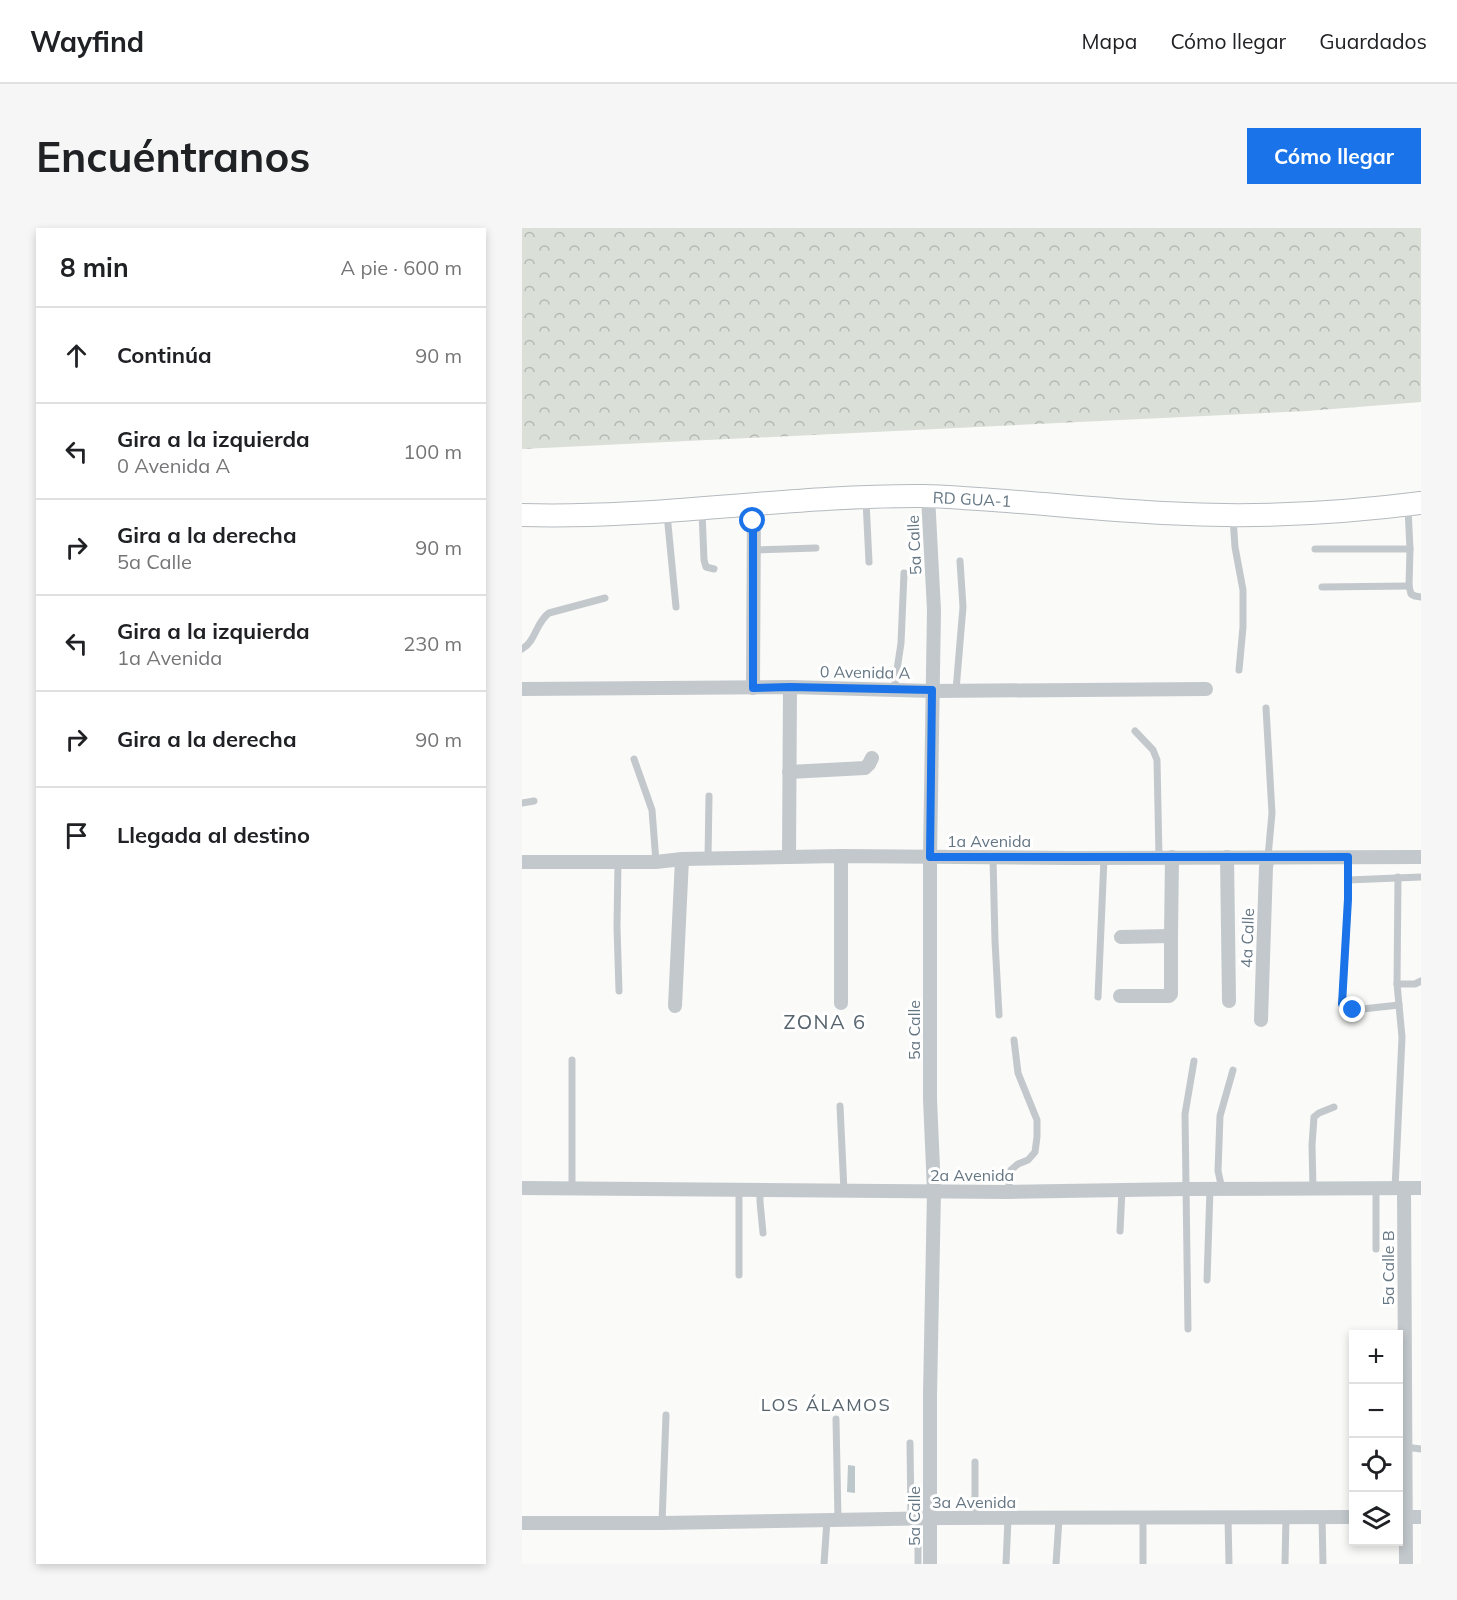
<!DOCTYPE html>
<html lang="es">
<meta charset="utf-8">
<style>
body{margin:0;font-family:Mulish,sans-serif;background:#f6f6f6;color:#202124}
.controls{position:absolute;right:18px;bottom:18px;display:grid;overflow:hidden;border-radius:0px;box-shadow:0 3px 9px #0003}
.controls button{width:54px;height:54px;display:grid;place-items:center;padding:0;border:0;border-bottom:2px solid #e0e0e0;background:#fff;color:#202124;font:30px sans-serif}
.stop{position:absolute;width:18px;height:18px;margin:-14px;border:4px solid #1a73e8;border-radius:50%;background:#fff}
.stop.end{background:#1a73e8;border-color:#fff;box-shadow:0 2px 6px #0008}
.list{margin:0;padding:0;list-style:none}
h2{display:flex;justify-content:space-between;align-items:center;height:78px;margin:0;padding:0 24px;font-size:26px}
h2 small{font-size:20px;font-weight:400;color:#757577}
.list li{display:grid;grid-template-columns:39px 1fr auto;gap:18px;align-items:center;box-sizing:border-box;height:96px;padding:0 24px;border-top:2px solid #e0e0e0}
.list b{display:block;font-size:22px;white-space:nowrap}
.list p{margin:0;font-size:20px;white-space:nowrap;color:#757577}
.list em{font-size:20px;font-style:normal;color:#757577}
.icon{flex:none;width:33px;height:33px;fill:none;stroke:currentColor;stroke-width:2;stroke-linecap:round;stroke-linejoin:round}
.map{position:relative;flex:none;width:899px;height:1336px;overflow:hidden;border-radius:0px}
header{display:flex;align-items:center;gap:36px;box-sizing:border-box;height:84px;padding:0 30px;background:#fff;border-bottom:2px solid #e0e0e0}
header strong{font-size:28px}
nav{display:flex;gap:33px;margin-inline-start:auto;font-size:21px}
.intro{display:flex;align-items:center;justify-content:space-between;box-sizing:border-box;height:144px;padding:0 36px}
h1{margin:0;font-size:42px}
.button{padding:15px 27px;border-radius:0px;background:#1a73e8;color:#fff;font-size:21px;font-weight:700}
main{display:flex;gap:36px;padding:0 36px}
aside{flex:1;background:#fff;border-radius:0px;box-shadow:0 3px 9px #0003}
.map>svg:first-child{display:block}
.forest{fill:url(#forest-crowns)}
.water{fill:#bbc7cb}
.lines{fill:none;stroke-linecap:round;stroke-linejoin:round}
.primary-casing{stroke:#b5babe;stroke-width:24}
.lane{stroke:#c3c8cc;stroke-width:7}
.street{stroke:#c3c8cc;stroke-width:14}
.primary{stroke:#fff;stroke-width:22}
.route{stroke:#1a73e8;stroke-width:8}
.labels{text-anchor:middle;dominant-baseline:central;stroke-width:6;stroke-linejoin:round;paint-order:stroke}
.street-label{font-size:16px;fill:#657683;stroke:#fff}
.neighbourhood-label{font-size:18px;letter-spacing:1.5px;fill:#57646e;stroke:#fff}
.quarter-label{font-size:20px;letter-spacing:1.5px;fill:#57646e;stroke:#fff}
</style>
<header>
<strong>Wayfind</strong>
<nav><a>Mapa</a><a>Cómo llegar</a><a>Guardados</a></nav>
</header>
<div class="intro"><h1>Encuéntranos</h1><a class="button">Cómo llegar</a></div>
<main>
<aside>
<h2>8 min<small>A pie · 600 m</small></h2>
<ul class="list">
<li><svg class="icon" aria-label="ahead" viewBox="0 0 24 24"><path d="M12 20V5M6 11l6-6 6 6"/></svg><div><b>Continúa</b></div><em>90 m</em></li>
<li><svg class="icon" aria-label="left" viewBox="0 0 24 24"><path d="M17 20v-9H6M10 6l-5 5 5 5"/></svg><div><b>Gira a la izquierda</b><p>0 Avenida A</p></div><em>100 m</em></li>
<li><svg class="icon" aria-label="right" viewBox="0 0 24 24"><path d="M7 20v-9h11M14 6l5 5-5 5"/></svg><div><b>Gira a la derecha</b><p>5a Calle</p></div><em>90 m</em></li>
<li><svg class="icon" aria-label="left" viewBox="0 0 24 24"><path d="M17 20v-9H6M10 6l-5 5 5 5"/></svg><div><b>Gira a la izquierda</b><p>1a Avenida</p></div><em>230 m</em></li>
<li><svg class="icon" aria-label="right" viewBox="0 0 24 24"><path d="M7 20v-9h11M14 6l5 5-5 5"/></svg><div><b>Gira a la derecha</b></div><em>90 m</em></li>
<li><svg class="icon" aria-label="arrive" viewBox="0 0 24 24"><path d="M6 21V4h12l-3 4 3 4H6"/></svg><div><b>Llegada al destino</b></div></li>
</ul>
</aside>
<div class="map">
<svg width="899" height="1336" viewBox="0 0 899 1336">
<defs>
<pattern id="forest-crowns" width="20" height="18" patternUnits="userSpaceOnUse" patternTransform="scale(1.5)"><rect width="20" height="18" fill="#dadfd7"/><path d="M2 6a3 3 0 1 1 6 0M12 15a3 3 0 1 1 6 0" fill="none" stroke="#b4b9b4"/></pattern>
</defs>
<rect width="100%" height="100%" fill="#fafaf8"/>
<!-- forest -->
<path class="forest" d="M 0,0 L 899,0 L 899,174 L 785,183 L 0,221 Z"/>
<!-- water -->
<path class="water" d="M 326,1237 L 333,1238 L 333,1265 L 325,1264 Z"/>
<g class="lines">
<defs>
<path id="primary" d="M 0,287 C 135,291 268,267 402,268 C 420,268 438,270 456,271 C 518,275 580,282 641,285 C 727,290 814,286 899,275"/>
</defs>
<!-- primary casing -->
<use href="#primary" class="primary-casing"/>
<!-- lane -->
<g class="lane">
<path d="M 344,273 L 347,334"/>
<path d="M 886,280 L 888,321 L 887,358 L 889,366 L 893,368 L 899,369"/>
<path d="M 180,284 L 182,332 L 184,339 L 192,341"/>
<path d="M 145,286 L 154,379"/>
<path d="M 711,290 L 713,319 L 721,362 L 721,399 L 717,442"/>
<path d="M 793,321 L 888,321"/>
<path d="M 231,322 L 294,320"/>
<path d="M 800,359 L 887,358"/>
<path d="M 0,421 C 14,413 14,394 27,385 L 83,370"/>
<path d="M 372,462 L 379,415 L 382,345"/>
<path d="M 434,462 L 441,379 L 438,333"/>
<path d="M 744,480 L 750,585 L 746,629"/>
<path d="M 613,503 L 631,522 L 635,532 L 637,629"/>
<path d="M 112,531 L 130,582 L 134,634"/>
<path d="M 0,575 L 12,573"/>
<path d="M 826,629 L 826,671 L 820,776 L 823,780 L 831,782 L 877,777"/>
<path d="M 471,630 L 473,713 L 477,787"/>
<path d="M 186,631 L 187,568"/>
<path d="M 96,634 L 95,699 L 97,763"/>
<path d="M 826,652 L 899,649"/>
<path d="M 875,756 L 893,756 L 899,753"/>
<path d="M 576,769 L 582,630"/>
<path d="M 318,878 L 322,963"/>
<path d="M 50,960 L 50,832"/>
<path d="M 700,961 L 696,943 L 698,888 L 711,842"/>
<path d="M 791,961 L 790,917 L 792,889 L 797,885 L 812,879"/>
<path d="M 854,961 L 854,1021"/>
<path d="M 873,961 L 880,809 L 875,756 L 876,649"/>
<path d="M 238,962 L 238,974 L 241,1005"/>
<path d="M 486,964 L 489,942 L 496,936 L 506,932 L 513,924 L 515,909 L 515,892 L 496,845 L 492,812"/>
<path d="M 598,1003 L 600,962"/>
<path d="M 217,1047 L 217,961"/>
<path d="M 685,1052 L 688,961"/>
<path d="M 666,1101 L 663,886 L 672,833"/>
<path d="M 314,1191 L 316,1292"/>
<path d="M 388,1215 L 389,1291"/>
<path d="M 883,1219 L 899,1221"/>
<path d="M 800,1289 L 801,1336"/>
<path d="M 621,1290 L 621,1336"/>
<path d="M 706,1290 L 707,1336"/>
<path d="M 396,1291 L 396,1336"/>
<path d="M 453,1291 L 453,1234"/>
<path d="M 140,1295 L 144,1187"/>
<path d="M 302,1336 L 305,1292"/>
<path d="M 484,1336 L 486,1291"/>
<path d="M 534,1336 L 537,1291"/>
<path d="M 763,1336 L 764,1289"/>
</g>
<!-- street -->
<g class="street">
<path d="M 406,268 L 412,382 L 408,629 L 408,871 L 412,963 L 408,1167 L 408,1336"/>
<path d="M 231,460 L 232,276"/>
<path d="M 0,461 L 268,459 L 410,463 L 684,461"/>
<path d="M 267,544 L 343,540 L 347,536 L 350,530"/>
<path d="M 267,629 L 268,459"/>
<path d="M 705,629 L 707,773"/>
<path d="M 0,634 L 134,634 L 160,631 L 319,628 L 549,630 L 899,629"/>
<path d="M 599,709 L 649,708"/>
<path d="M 598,768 L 647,768 L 649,766 L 649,708 L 650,629"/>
<path d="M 319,775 L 319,628"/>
<path d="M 153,778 L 160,631"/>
<path d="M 739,792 L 744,639 L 746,629"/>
<path d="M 0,960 L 486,964 L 664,961 L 899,960"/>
<path d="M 882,960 L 884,1336"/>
<path d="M 876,1289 L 899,1289"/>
<path d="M 0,1295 L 140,1295 L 421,1290 L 832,1289"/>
</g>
<!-- primary -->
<use href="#primary" class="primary"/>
</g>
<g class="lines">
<!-- route -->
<path class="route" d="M 231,293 L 231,460 L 268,459 L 410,462 L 408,629 L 826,629 L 826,671 L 820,776 L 823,780 L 831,782"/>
</g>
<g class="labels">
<!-- street labels -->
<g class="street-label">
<text transform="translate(450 271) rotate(3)">RD GUA-1</text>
<text transform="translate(392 317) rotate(-93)">5a Calle</text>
<text transform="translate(343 444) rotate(1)">0 Avenida A</text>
<text x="467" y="613">1a Avenida</text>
<text transform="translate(725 710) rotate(-88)">4a Calle</text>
<text transform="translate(392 802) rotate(-90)">5a Calle</text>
<text x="450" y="947">2a Avenida</text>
<text transform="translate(866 1040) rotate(-90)">5a Calle B</text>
<text x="452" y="1274">3a Avenida</text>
<text transform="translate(392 1288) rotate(-90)">5a Calle</text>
</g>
<!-- neighbourhood labels -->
<g class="neighbourhood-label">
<text x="304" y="1176">LOS ÁLAMOS</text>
</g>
<!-- quarter labels -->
<g class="quarter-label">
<text x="303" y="793">ZONA 6</text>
</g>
</g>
</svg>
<div class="controls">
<button>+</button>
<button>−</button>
<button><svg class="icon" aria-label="locate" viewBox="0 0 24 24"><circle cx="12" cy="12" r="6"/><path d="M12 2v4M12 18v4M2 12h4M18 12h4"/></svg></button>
<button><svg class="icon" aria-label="layers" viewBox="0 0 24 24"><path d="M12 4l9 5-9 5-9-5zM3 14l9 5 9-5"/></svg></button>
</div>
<div class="stop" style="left:231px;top:293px"></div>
<div class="stop end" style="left:831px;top:782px"></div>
</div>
</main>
